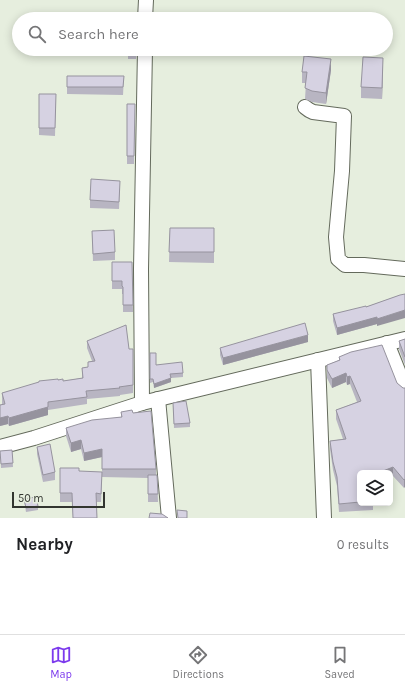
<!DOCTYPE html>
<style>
body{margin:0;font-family:Karla,sans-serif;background:#f6f6f6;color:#202124}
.controls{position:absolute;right:12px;bottom:12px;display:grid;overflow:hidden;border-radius:6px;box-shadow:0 2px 10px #0003}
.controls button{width:36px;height:36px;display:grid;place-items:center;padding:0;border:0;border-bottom:1px solid #e0e0e0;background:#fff;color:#202124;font:20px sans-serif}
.scale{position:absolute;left:12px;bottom:10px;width:93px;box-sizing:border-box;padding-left:4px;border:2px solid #32352f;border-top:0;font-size:11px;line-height:14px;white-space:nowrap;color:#32352f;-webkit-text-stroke:3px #e6eede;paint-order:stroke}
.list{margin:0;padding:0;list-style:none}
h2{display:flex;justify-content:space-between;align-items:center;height:52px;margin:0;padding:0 16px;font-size:17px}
h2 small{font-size:13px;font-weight:400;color:#757577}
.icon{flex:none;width:22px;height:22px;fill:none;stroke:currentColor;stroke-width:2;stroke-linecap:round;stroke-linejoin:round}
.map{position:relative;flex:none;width:405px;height:518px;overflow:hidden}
.search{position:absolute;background:#fff;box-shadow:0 2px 10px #0003;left:12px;right:12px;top:12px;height:44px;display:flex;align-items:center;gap:10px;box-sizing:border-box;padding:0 14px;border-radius:22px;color:#757577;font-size:15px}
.sheet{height:116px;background:#fff}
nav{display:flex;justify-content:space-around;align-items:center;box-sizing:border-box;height:56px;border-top:1px solid #e0e0e0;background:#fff;font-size:11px;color:#757577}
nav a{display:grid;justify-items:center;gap:2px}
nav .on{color:#7c3aed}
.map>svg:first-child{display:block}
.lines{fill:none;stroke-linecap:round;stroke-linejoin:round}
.minor-casing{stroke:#646a5c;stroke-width:16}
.minor{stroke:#fff;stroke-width:14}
.wall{fill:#b8b5c2}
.shaded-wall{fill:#96939e}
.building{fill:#d6d2e2;stroke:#96939e}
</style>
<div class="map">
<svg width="405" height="518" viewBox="0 0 405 518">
<rect width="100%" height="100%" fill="#e6eede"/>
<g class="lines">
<defs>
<g id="minor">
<path d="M 145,19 L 146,0"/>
<path d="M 305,107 L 309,110 L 313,112 L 344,116 L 342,171 L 336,237 L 338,259 L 345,265 L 364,265 L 405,269"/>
<path d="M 387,343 L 405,388"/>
<path d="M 318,360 L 324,518"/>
<path d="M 158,399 L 169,518"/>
<path d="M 142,403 L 141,269 L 145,49"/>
<path d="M 0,447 L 34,438 L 142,403 L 405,339"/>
</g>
</defs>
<!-- minor casing -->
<use href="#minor" class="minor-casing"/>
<!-- minor -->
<use href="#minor" class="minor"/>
</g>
<!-- wall -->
<g class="wall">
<path d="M 128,49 L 137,49 L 136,59 L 128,59 Z"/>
<path d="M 383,69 L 382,99 L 361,98 L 361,87 Z"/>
<path d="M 331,70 L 326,104 L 312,102 L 305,99 L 306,83 L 302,83 L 302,72 Z"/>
<path d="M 67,76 L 124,76 L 123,95 L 67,94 Z"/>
<path d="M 39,94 L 56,94 L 55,136 L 39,135 Z"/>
<path d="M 127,104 L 135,104 L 134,164 L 127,164 Z"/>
<path d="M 120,188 L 119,209 L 90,208 L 90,200 Z"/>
<path d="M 170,228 L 214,228 L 214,263 L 169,262 Z"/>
<path d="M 92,231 L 115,252 L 115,260 L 93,261 Z"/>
<path d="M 112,262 L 132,262 L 133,312 L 123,312 L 123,294 L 122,294 L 122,289 L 112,289 Z"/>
<path d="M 400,295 L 377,326 L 377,324 L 337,335 L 333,321 L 333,314 L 366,307 Z"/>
<path d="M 405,339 L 405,365 L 399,349 L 399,341 Z"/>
<path d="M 87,341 L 129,349 L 133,349 L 133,393 L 120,395 L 120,396 L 87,399 L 87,404 L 48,410 L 48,415 L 9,426 L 8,424 L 0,426 L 0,405 L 2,404 L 2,393 L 58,380 L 63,381 L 82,378 L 82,368 L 88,367 L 88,362 L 92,361 L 87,348 Z"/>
<path d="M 308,342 L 223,365 L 220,355 L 220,348 Z"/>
<path d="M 150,353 L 156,365 L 183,373 L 183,377 L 171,378 L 171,382 L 154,388 L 153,382 L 150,383 Z"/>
<path d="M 339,357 L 397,383 L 403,388 L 405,388 L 404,488 L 393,476 L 360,473 L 360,503 L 373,503 L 373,510 L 339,512 L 337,486 L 333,470 L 330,449 L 330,441 L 343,439 L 336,419 L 336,410 L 357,402 L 350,384 L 347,385 L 346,382 L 332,388 L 327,378 L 327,365 L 339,360 Z"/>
<path d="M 173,403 L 190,423 L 190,427 L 174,428 Z"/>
<path d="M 121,412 L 133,413 L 156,469 L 156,475 L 157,475 L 158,502 L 148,502 L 148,478 L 102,477 L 102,457 L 84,461 L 81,449 L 71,452 L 66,436 L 66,428 L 121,417 Z"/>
<path d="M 37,447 L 55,472 L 55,480 L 43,482 L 37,454 Z"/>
<path d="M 12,450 L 13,467 L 1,468 L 0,451 Z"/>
<path d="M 60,468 L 79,471 L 102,480 L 101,502 L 96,502 L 97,518 L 73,518 L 72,502 L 60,502 Z"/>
<path d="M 24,499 L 38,506 L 38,510 L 26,512 Z"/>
</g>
<!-- shaded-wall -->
<g class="shaded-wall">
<path d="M 383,58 L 383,69 L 382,99 L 382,88 Z"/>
<path d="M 331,59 L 331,70 L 326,104 L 326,93 Z"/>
<path d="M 405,310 L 405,318 L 377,326 L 377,319 Z"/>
<path d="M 377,317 L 377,324 L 337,335 L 337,328 Z"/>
<path d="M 308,335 L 308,342 L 223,365 L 223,358 Z"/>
<path d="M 346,373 L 346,382 L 332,388 L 332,379 Z"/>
<path d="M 350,376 L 350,384 L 347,385 L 347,377 Z"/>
<path d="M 171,378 L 171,382 L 154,388 L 154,384 Z"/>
<path d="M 48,407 L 48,415 L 9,426 L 9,418 Z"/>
<path d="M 8,416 L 8,424 L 0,426 L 0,418 Z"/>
<path d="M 81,440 L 81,449 L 71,452 L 71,443 Z"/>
<path d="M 102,449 L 102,457 L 84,461 L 84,453 Z"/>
<path d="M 393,467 L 393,476 L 390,477 L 390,473 L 378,473 Z"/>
<path d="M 405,479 L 405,487 L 404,488 L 404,480 Z"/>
</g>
<!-- building -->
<g class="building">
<rect x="128" y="49" width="8" height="3"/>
<path d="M 304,56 L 331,59 L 326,93 L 312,91 L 305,88 L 307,72 L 302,72 Z"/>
<path d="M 363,57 L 383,58 L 382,88 L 361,87 Z"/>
<path d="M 67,76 L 124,76 L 123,87 L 67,87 Z"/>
<path d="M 39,94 L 56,94 L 55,128 L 39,128 Z"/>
<path d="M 127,104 L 135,104 L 134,156 L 127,156 Z"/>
<path d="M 91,179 L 120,181 L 119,202 L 90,200 Z"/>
<path d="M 170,228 L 214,228 L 214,252 L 169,252 Z"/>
<path d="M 114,230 L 115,252 L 93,254 L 92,231 Z"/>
<path d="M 112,262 L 132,262 L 133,305 L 123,305 L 123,287 L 122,286 L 122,281 L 112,281 Z"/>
<path d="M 405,294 L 405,310 L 377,319 L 377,317 L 337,328 L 333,314 L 366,306 L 366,307 L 400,295 Z"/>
<path d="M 305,323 L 308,335 L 223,358 L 220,348 Z"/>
<path d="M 126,325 L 129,349 L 133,349 L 133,385 L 119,387 L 120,388 L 86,391 L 87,397 L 48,402 L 48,407 L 9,418 L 8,416 L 0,418 L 0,405 L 5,404 L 2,393 L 39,382 L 39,381 L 58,379 L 58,380 L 63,379 L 63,381 L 83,378 L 82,368 L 88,367 L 88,362 L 95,361 L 87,341 Z"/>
<path d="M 405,339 L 405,357 L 399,341 Z"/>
<path d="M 382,345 L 397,383 L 403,388 L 405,388 L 405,479 L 404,480 L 393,467 L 378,473 L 360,473 L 360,502 L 339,504 L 337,477 L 333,462 L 330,441 L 346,439 L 336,410 L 361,401 L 350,376 L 347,377 L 346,373 L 332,379 L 327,370 L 327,365 L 340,360 L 339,357 L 351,352 Z"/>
<path d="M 150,353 L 156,353 L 156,365 L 182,362 L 183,373 L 170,374 L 171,378 L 154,384 L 153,379 L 150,379 Z"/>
<path d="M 186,401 L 190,423 L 174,424 L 173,403 Z"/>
<path d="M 132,410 L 133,413 L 151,411 L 156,469 L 102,469 L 102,449 L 84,453 L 81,440 L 71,443 L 66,428 L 92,420 L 122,417 L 121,412 Z"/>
<path d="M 50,444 L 55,472 L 43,475 L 37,447 Z"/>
<path d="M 12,450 L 13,463 L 1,464 L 0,451 Z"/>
<path d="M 60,468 L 79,468 L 79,471 L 102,472 L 101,494 L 96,493 L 97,518 L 73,518 L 72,493 L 60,493 Z"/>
<path d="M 148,475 L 157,475 L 158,494 L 148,494 Z"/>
<path d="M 36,497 L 38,506 L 26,508 L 24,499 Z"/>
<path d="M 177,510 L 187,511 L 187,518 L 178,518 Z"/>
<path d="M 150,513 L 162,514 L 168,518 L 149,518 Z"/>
</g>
</svg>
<div class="controls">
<button><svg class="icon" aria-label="layers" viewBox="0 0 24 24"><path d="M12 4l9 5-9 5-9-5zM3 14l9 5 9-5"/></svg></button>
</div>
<div class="scale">50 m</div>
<div class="search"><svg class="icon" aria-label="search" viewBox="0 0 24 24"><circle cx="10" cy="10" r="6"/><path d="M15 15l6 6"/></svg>Search here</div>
</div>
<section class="sheet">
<h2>Nearby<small>0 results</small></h2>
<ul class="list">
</ul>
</section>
<nav>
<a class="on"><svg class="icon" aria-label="map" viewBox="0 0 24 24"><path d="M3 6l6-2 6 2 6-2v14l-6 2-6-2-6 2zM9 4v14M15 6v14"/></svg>Map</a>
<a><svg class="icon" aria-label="directions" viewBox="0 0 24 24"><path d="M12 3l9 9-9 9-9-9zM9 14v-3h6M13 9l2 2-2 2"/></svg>Directions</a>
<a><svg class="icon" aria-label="saved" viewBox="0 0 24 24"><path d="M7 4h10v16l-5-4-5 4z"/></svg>Saved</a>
</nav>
